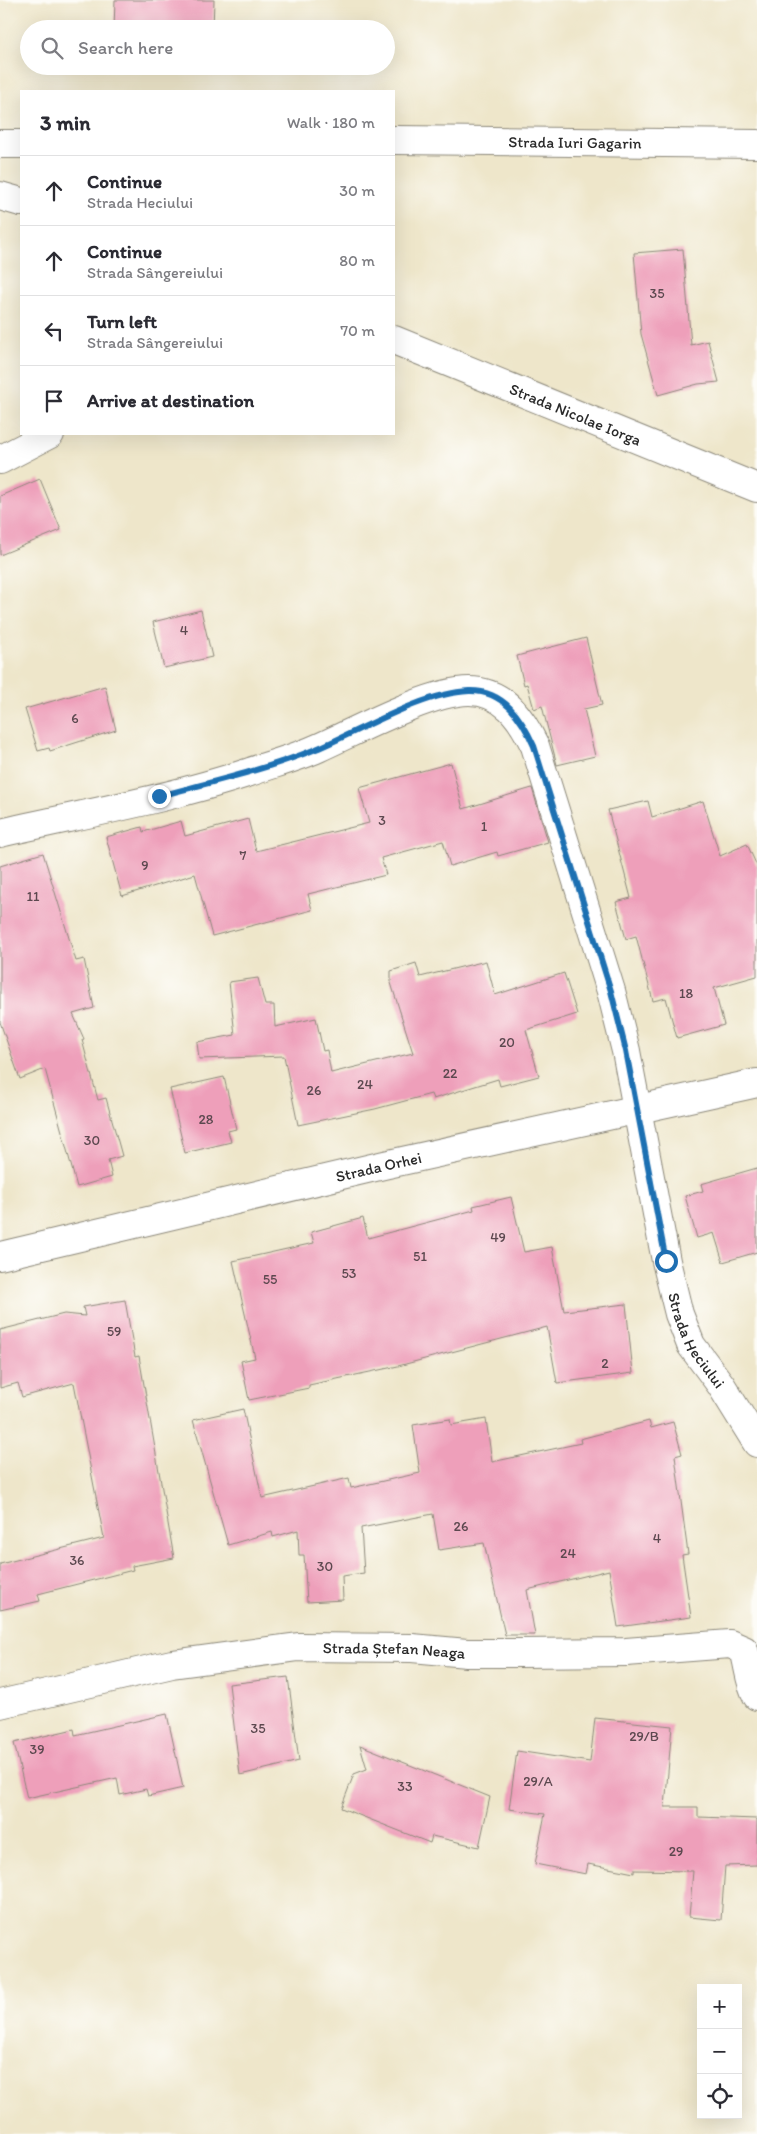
<!DOCTYPE html>
<meta charset="utf-8">
<style>
body{margin:0;font-family:Itim,sans-serif;background:#f7f7f7;color:#2b2b33}
.controls{position:absolute;right:15px;bottom:15px;display:grid;overflow:hidden;border-radius:0px;box-shadow:0 5px 20px #0002}
.controls button{width:45px;height:45px;display:grid;place-items:center;padding:0;border:0;border-bottom:1px solid #e1e1e2;background:#fff;color:#2b2b33;font:25px sans-serif}
.stop{position:absolute;width:15px;height:15px;margin:-11px;border:4px solid #1f6fb2;border-radius:50%;background:#fff}
.stop.end{background:#1f6fb2;border-color:#fff;box-shadow:0 1px 5px #0008}
.list{margin:0;padding:0;list-style:none}
h2{display:flex;justify-content:space-between;align-items:center;height:65px;margin:0;padding:0 20px;font-size:21px}
h2 small{font-size:16px;font-weight:400;color:#7c7c81}
.list li{display:grid;grid-template-columns:32px 1fr auto;gap:15px;align-items:center;box-sizing:border-box;height:70px;padding:0 20px;border-top:1px solid #e1e1e2}
.list b{display:block;font-size:19px;white-space:nowrap}
.list p{margin:0;font-size:16px;white-space:nowrap;color:#7c7c81}
.list em{font-size:16px;font-style:normal;color:#7c7c81}
.icon{flex:none;width:28px;height:28px;fill:none;stroke:currentColor;stroke-width:2;stroke-linecap:round;stroke-linejoin:round}
.map{position:relative;flex:none;width:757px;height:2134px;overflow:hidden}
.search{position:absolute;background:#fff;box-shadow:0 5px 20px #0002;left:20px;top:20px;width:375px;height:55px;display:flex;align-items:center;gap:12px;box-sizing:border-box;padding:0 18px;border-radius:28px;color:#7c7c81;font-size:19px}
.panel{position:absolute;background:#fff;box-shadow:0 5px 20px #0002;left:20px;top:90px;width:375px;height:345px;border-radius:0px}
.map>svg:first-child{display:block}
.building{fill:#ee9fba}
.lines{fill:none;stroke-linecap:round;stroke-linejoin:round}
.street-casing{stroke:#8c887a;stroke-width:30}
.secondary-casing{stroke:#8c887a;stroke-width:30}
.primary-casing{stroke:#8c887a;stroke-width:30}
.street{stroke:#fff;stroke-width:28}
.secondary{stroke:#fff;stroke-width:28}
.primary{stroke:#fff;stroke-width:28}
.route{stroke:#1f6fb2;stroke-width:6}
.labels{text-anchor:middle;dominant-baseline:central;stroke-width:4.5;stroke-linejoin:round;paint-order:stroke}
.number-label{font-size:14px;fill:#5c484f}
.street-label{font-size:16px;fill:#2b2b2b;stroke:#fdfcf7}
</style>
<div class="map">
<svg width="757" height="2134" viewBox="0 0 757 2134">
<rect width="100%" height="100%" fill="#fdfcf7"/>
<filter id="ink" filterUnits="userSpaceOnUse"><feTurbulence type="fractalNoise" baseFrequency=".02" numOctaves="2"/><feDisplacementMap in="SourceGraphic" scale="10" xChannelSelector="R" yChannelSelector="G"/><feConvolveMatrix kernelMatrix="1 2 1 2 8 2 1 2 1" color-interpolation-filters="sRGB"/></filter>
<filter id="wash" filterUnits="userSpaceOnUse"><feTurbulence type="fractalNoise" baseFrequency=".0096" numOctaves="4" result="noise"/><feDisplacementMap in="SourceGraphic" scale="20" xChannelSelector="R" yChannelSelector="G"/><feGaussianBlur stdDeviation="1.12" result="paint"/><feColorMatrix in="noise" values="0 0 0 0 0 0 0 0 0 0 0 0 0 0 0 0 0 1.4 0 .05"/><feComposite in="paint" operator="in"/></filter>
<g filter="url(#wash)">
<rect width="100%" height="100%" fill="#eee6ca"/>
<g id="blocks">
<!-- building -->
<g class="building">
<path d="M 115,0 L 214,0 L 213,29 L 114,29 Z"/>
<path d="M 683,249 L 691,345 L 708,341 L 719,382 L 698,384 L 658,395 L 641,334 L 634,253 Z"/>
<path d="M 40,479 L 61,530 L 0,555 L 0,496 Z"/>
<path d="M 201,610 L 212,657 L 164,668 L 153,622 Z"/>
<path d="M 586,638 L 602,705 L 584,709 L 595,756 L 557,765 L 542,706 L 534,709 L 527,684 L 524,685 L 517,656 Z"/>
<path d="M 105,686 L 116,730 L 50,751 L 49,748 L 38,751 L 25,709 Z"/>
<path d="M 451,763 L 463,809 L 532,788 L 548,842 L 498,856 L 497,852 L 450,866 L 443,841 L 381,858 L 386,875 L 308,894 L 312,910 L 212,936 L 195,874 L 122,896 L 106,837 L 142,827 L 143,832 L 181,821 L 185,836 L 248,819 L 256,851 L 369,823 L 359,788 Z"/>
<path d="M 648,801 L 652,817 L 703,801 L 720,856 L 747,844 L 757,866 L 757,976 L 714,988 L 724,1025 L 677,1038 L 666,998 L 653,1001 L 636,936 L 626,939 L 616,902 L 631,898 L 608,810 Z"/>
<path d="M 43,853 L 76,961 L 84,959 L 94,1008 L 73,1014 L 84,1039 L 82,1040 L 98,1100 L 106,1098 L 122,1156 L 108,1160 L 112,1177 L 77,1187 L 45,1069 L 20,1079 L 0,1022 L 0,866 Z"/>
<path d="M 486,961 L 495,995 L 564,973 L 577,1014 L 526,1030 L 539,1076 L 500,1086 L 498,1079 L 433,1099 L 431,1094 L 375,1109 L 298,1125 L 284,1056 L 199,1059 L 197,1042 L 235,1035 L 229,982 L 258,978 L 265,1005 L 274,1005 L 275,1027 L 316,1018 L 323,1051 L 327,1050 L 331,1073 L 413,1053 L 391,983 L 391,971 L 416,963 L 420,977 Z"/>
<path d="M 224,1077 L 236,1129 L 228,1131 L 231,1142 L 185,1153 L 170,1089 Z"/>
<path d="M 757,1168 L 757,1252 L 723,1262 L 714,1233 L 697,1238 L 685,1196 L 703,1191 L 701,1184 Z"/>
<path d="M 511,1197 L 524,1252 L 552,1247 L 564,1311 L 626,1304 L 633,1373 L 557,1383 L 547,1327 L 398,1366 L 309,1385 L 309,1388 L 249,1400 L 241,1361 L 255,1358 L 233,1261 L 314,1243 L 311,1232 L 363,1218 L 368,1238 L 474,1210 L 473,1206 Z"/>
<path d="M 125,1300 L 135,1357 L 139,1356 L 174,1558 L 132,1566 L 133,1570 L 38,1594 L 40,1601 L 0,1610 L 0,1564 L 104,1538 L 74,1383 L 22,1397 L 18,1383 L 0,1388 L 0,1330 L 64,1314 L 85,1316 L 83,1307 Z"/>
<path d="M 243,1409 L 262,1498 L 349,1478 L 351,1488 L 420,1473 L 413,1425 L 450,1419 L 451,1425 L 486,1419 L 492,1462 L 581,1443 L 580,1439 L 649,1421 L 651,1428 L 673,1422 L 682,1454 L 675,1456 L 688,1554 L 682,1555 L 691,1617 L 618,1627 L 609,1570 L 527,1590 L 535,1635 L 505,1635 L 484,1543 L 439,1550 L 433,1514 L 361,1528 L 364,1573 L 342,1576 L 343,1600 L 307,1602 L 304,1555 L 299,1555 L 298,1530 L 273,1537 L 272,1532 L 228,1545 L 193,1420 Z"/>
<path d="M 288,1677 L 299,1761 L 240,1775 L 229,1684 Z"/>
<path d="M 167,1714 L 183,1788 L 148,1796 L 146,1789 L 120,1795 L 117,1778 L 27,1798 L 14,1743 L 74,1729 L 75,1735 Z"/>
<path d="M 595,1718 L 672,1726 L 665,1807 L 698,1807 L 698,1817 L 757,1819 L 757,1865 L 725,1866 L 721,1920 L 689,1917 L 693,1871 L 634,1870 L 634,1873 L 588,1864 L 586,1874 L 535,1864 L 545,1814 L 509,1809 L 517,1751 L 590,1762 Z"/>
<path d="M 360,1745 L 490,1797 L 479,1847 L 432,1836 L 430,1843 L 341,1808 L 354,1774 L 367,1769 Z"/>
</g>
</g>
</g>
<g filter="url(#ink)">
<use href="#blocks" fill-opacity="0" stroke="#8c887a" stroke-width="1"/>
<g class="lines">
<defs>
<g id="street">
<path d="M 0,460 L 50,434"/>
<path id="s1" d="M 0,833 C 83,814 169,799 250,772 C 272,764 296,758 318,748 C 356,731 430,691 469,691 C 504,691 522,719 535,746 L 611,991 L 626,1051 L 666,1261 L 679,1314 L 691,1345 L 721,1385 L 757,1443"/>
<path id="s2" d="M 0,1704 L 172,1664 L 298,1647 L 412,1648 L 467,1653 L 520,1653 L 626,1652 L 730,1644 L 744,1650 C 749,1666 749,1682 757,1696"/>
</g>
<g id="secondary">
<path id="s3" d="M 394,140 L 757,144"/>
<path d="M 0,144 L 21,144"/>
<path id="s4" d="M 0,1256 L 384,1165 L 757,1083"/>
</g>
<g id="primary">
<path d="M 0,196 L 21,202"/>
<path id="s5" d="M 394,340 L 757,488"/>
</g>
</defs>
<!-- street casing -->
<use href="#street" class="street-casing"/>
<!-- secondary casing -->
<use href="#secondary" class="secondary-casing"/>
<!-- primary casing -->
<use href="#primary" class="primary-casing"/>
<!-- street -->
<use href="#street" class="street"/>
<!-- secondary -->
<use href="#secondary" class="secondary"/>
<!-- primary -->
<use href="#primary" class="primary"/>
</g>
</g>
<g class="lines" filter="url(#ink)">
<!-- route -->
<path class="route" d="M 159,796 C 212,782 265,770 316,749 C 360,731 422,693 469,691 C 504,690 522,719 534,746 L 611,991 L 626,1051 L 666,1261"/>
</g>
<g class="labels">
<!-- number labels -->
<g class="number-label">
<text x="657" y="293">35</text>
<text x="184" y="630">4</text>
<text x="75" y="718">6</text>
<text x="382" y="820">3</text>
<text x="484" y="826">1</text>
<text x="243" y="855">7</text>
<text x="145" y="865">9</text>
<text x="33" y="896">11</text>
<text x="686" y="993">18</text>
<text x="507" y="1042">20</text>
<text x="450" y="1073">22</text>
<text x="365" y="1084">24</text>
<text x="314" y="1090">26</text>
<text x="206" y="1119">28</text>
<text x="92" y="1140">30</text>
<text x="498" y="1237">49</text>
<text x="420" y="1256">51</text>
<text x="349" y="1273">53</text>
<text x="270" y="1279">55</text>
<text x="114" y="1331">59</text>
<text x="605" y="1363">2</text>
<text x="461" y="1526">26</text>
<text x="657" y="1538">4</text>
<text x="568" y="1553">24</text>
<text x="77" y="1560">36</text>
<text x="325" y="1566">30</text>
<text x="258" y="1728">35</text>
<text x="644" y="1736">29/B</text>
<text x="37" y="1749">39</text>
<text x="538" y="1781">29/A</text>
<text x="405" y="1786">33</text>
<text x="676" y="1851">29</text>
</g>
<!-- street labels -->
<g class="street-label">
<text stroke="none"><textPath href="#s3" startOffset="181">Strada Iuri Gagarin</textPath></text>
<text stroke="none"><textPath href="#s5" startOffset="196">Strada Nicolae Iorga</textPath></text>
<text stroke="none"><textPath href="#s4" startOffset="389">Strada Orhei</textPath></text>
<text stroke="none"><textPath href="#s1" startOffset="1201">Strada Heciului</textPath></text>
<text stroke="none"><textPath href="#s2" startOffset="400">Strada Ștefan Neaga</textPath></text>
</g>
</g>
</svg>
<div class="controls">
<button>+</button>
<button>−</button>
<button><svg class="icon" aria-label="locate" viewBox="0 0 24 24"><circle cx="12" cy="12" r="6"/><path d="M12 2v4M12 18v4M2 12h4M18 12h4"/></svg></button>
</div>
<div class="stop" style="left:666px;top:1261px"></div>
<div class="stop end" style="left:159px;top:796px"></div>
<div class="search"><svg class="icon" aria-label="search" viewBox="0 0 24 24"><circle cx="10" cy="10" r="6"/><path d="M15 15l6 6"/></svg>Search here</div>
<section class="panel">
<h2>3 min<small>Walk · 180 m</small></h2>
<ul class="list">
<li><svg class="icon" aria-label="ahead" viewBox="0 0 24 24"><path d="M12 20V5M6 11l6-6 6 6"/></svg><div><b>Continue</b><p>Strada Heciului</p></div><em>30 m</em></li>
<li><svg class="icon" aria-label="ahead" viewBox="0 0 24 24"><path d="M12 20V5M6 11l6-6 6 6"/></svg><div><b>Continue</b><p>Strada Sângereiului</p></div><em>80 m</em></li>
<li><svg class="icon" aria-label="left" viewBox="0 0 24 24"><path d="M17 20v-9H6M10 6l-5 5 5 5"/></svg><div><b>Turn left</b><p>Strada Sângereiului</p></div><em>70 m</em></li>
<li><svg class="icon" aria-label="arrive" viewBox="0 0 24 24"><path d="M6 21V4h12l-3 4 3 4H6"/></svg><div><b>Arrive at destination</b></div></li>
</ul>
</section>
</div>
